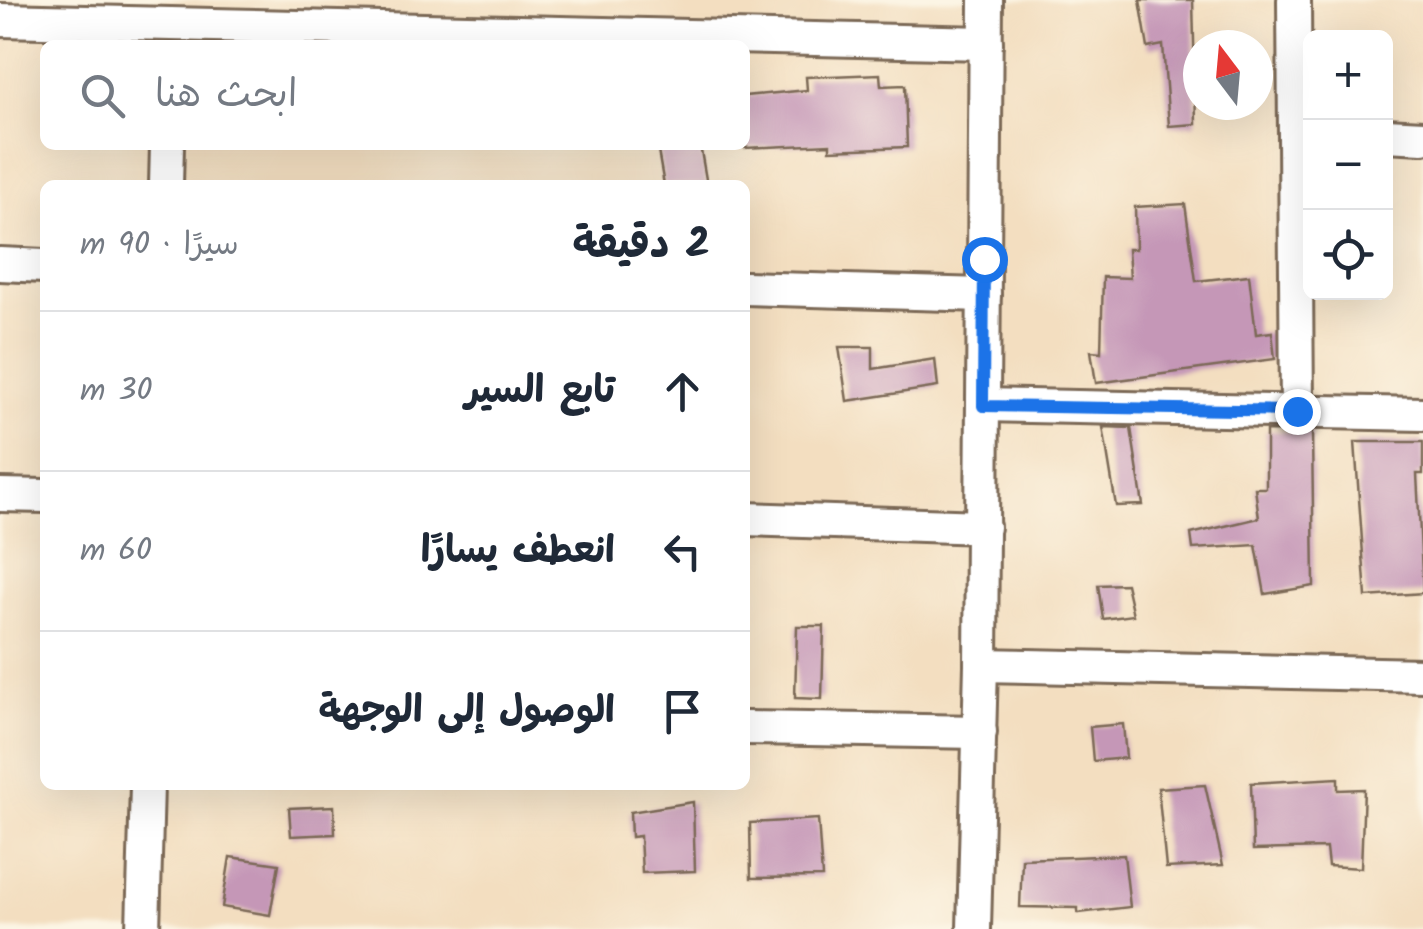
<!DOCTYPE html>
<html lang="ar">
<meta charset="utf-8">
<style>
body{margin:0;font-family:Kalam,"Playpen Sans Arabic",sans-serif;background:#f6f6f7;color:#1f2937;direction:rtl}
.controls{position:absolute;right:30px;top:30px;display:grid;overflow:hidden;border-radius:15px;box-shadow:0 10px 40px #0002}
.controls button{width:90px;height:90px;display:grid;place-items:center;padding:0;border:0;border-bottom:2px solid #e0e1e3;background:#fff;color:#1f2937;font:50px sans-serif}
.compass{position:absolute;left:1183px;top:30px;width:90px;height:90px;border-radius:50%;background:#fff;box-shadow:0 10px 40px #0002;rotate:344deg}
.stop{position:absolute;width:30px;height:30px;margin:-22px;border:8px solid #1a73e8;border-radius:50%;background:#fff}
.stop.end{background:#1a73e8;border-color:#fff;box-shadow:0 2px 10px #0008}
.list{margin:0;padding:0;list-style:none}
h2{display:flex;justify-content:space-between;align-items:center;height:130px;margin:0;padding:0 40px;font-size:42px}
h2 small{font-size:32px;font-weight:400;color:#747a83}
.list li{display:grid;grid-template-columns:65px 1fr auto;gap:30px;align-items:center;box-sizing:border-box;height:160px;padding:0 40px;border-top:2px solid #e0e1e3}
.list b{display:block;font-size:38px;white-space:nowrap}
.list em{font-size:32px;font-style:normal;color:#747a83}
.icon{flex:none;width:55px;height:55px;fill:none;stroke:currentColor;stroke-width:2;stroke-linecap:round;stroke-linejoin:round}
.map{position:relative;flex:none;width:1423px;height:929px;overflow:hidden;direction:ltr}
.search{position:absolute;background:#fff;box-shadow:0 10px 40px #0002;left:40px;top:40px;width:710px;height:110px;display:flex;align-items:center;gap:25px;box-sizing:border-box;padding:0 35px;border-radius:15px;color:#747a83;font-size:38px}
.panel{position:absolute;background:#fff;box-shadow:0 10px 40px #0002;left:40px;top:180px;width:710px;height:610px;border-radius:15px;direction:rtl}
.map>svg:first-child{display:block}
.building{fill:#c597b7}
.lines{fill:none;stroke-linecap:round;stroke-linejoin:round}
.minor-casing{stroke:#7b6957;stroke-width:38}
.minor{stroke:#fff;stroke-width:32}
.route{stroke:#1a73e8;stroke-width:12}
</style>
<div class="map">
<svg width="1423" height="929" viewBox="0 0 1423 929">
<rect width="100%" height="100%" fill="#fcf5e5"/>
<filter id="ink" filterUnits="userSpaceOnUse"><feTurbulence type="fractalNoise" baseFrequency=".01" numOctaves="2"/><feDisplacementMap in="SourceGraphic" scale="20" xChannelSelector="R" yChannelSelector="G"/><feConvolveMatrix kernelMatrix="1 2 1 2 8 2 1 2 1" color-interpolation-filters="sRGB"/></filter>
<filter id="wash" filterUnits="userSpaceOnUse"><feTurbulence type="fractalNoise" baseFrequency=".0048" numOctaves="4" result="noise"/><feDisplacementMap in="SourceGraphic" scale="40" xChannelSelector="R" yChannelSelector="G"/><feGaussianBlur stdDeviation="2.25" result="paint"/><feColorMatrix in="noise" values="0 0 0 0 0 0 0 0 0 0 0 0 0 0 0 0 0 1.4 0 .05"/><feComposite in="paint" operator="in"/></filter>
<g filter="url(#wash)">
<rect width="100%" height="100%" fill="#f3dec0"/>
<g id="blocks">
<!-- building -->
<g class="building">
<path d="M 1140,0 L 1193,0 L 1196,124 L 1169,126 L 1163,45 L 1148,48 Z"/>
<path d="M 880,74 L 881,86 L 905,85 L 907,147 L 830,150 L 830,144 L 745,148 L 745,96 L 807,90 L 806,77 Z"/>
<path d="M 700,145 L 707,185 L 664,185 L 658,151 Z"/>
<path d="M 1185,204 L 1196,281 L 1249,275 L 1256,334 L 1272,332 L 1275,359 L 1096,383 L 1091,351 L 1101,352 L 1103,277 L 1130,278 L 1128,249 L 1136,249 L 1135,207 Z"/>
<path d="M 839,347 L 873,347 L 873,369 L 935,359 L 938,387 L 847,401 Z"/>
<path d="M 1103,427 L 1131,428 L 1143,505 L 1116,506 Z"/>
<path d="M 1266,431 L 1312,432 L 1314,586 L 1265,594 L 1256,545 L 1193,549 L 1191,534 L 1259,518 L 1255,488 L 1266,488 Z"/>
<path d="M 1355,442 L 1423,442 L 1423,474 L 1417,474 L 1423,593 L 1366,597 Z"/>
<path d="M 1126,584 L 1133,615 L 1103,619 L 1098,585 Z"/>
<path d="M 797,626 L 824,626 L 822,699 L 795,698 Z"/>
<path d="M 1123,724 L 1126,758 L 1093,761 L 1090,727 Z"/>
<path d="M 1338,778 L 1338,790 L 1364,789 L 1361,868 L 1328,866 L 1326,848 L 1253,850 L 1251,783 Z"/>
<path d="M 1205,785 L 1223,865 L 1166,868 L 1158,788 Z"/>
<path d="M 693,802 L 695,871 L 642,873 L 640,836 L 631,837 L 630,812 Z"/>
<path d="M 334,806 L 335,834 L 291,836 L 289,808 Z"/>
<path d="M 818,819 L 822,877 L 751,878 L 750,823 Z"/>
<path d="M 1124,855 L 1130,907 L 1078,913 L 1078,908 L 1020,907 L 1022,859 Z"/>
<path d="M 230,857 L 279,864 L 270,915 L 222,907 Z"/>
</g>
</g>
</g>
<g filter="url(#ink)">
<use href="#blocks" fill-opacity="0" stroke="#7b6957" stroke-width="2.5"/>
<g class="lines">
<defs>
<g id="minor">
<path d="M 1294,0 L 1297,411"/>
<path d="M 0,20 L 986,43"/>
<path d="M 1386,135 L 1423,137"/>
<path d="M 166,185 L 167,145"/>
<path d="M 0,264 L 45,266"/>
<path d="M 745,288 L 984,295"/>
<path d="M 983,405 L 1423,414"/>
<path d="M 0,495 L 45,496"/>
<path d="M 745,519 L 983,527"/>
<path d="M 981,665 L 1423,675"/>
<path d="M 745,728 L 980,732"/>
<path d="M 143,929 L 147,785"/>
<path d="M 974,929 L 981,665 L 986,0"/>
</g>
</defs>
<!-- minor casing -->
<use href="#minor" class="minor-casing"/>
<!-- minor -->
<use href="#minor" class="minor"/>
</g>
</g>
<g class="lines" filter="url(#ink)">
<!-- route -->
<path class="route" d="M 984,259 L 983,406 L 1297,411"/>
</g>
</svg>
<div class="controls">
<button>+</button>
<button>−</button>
<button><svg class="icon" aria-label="locate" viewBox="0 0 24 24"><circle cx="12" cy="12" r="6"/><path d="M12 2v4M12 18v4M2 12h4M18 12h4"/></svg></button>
</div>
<svg class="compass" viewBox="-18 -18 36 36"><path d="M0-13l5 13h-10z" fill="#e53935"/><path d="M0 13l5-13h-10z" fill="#747a83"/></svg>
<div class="stop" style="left:984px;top:259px"></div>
<div class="stop end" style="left:1297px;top:411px"></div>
<div class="search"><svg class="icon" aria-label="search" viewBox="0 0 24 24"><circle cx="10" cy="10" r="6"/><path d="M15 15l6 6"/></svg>ابحث هنا</div>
<section class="panel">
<h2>2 دقيقة<small>سيرًا · 90 m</small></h2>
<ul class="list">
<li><svg class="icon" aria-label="ahead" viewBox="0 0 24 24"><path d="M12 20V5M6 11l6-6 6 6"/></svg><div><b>تابع السير</b></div><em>30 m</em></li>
<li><svg class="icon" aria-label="left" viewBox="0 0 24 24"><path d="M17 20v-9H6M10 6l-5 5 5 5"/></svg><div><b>انعطف يسارًا</b></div><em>60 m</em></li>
<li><svg class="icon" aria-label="arrive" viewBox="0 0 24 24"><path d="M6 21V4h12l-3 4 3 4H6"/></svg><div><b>الوصول إلى الوجهة</b></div></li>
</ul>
</section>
</div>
